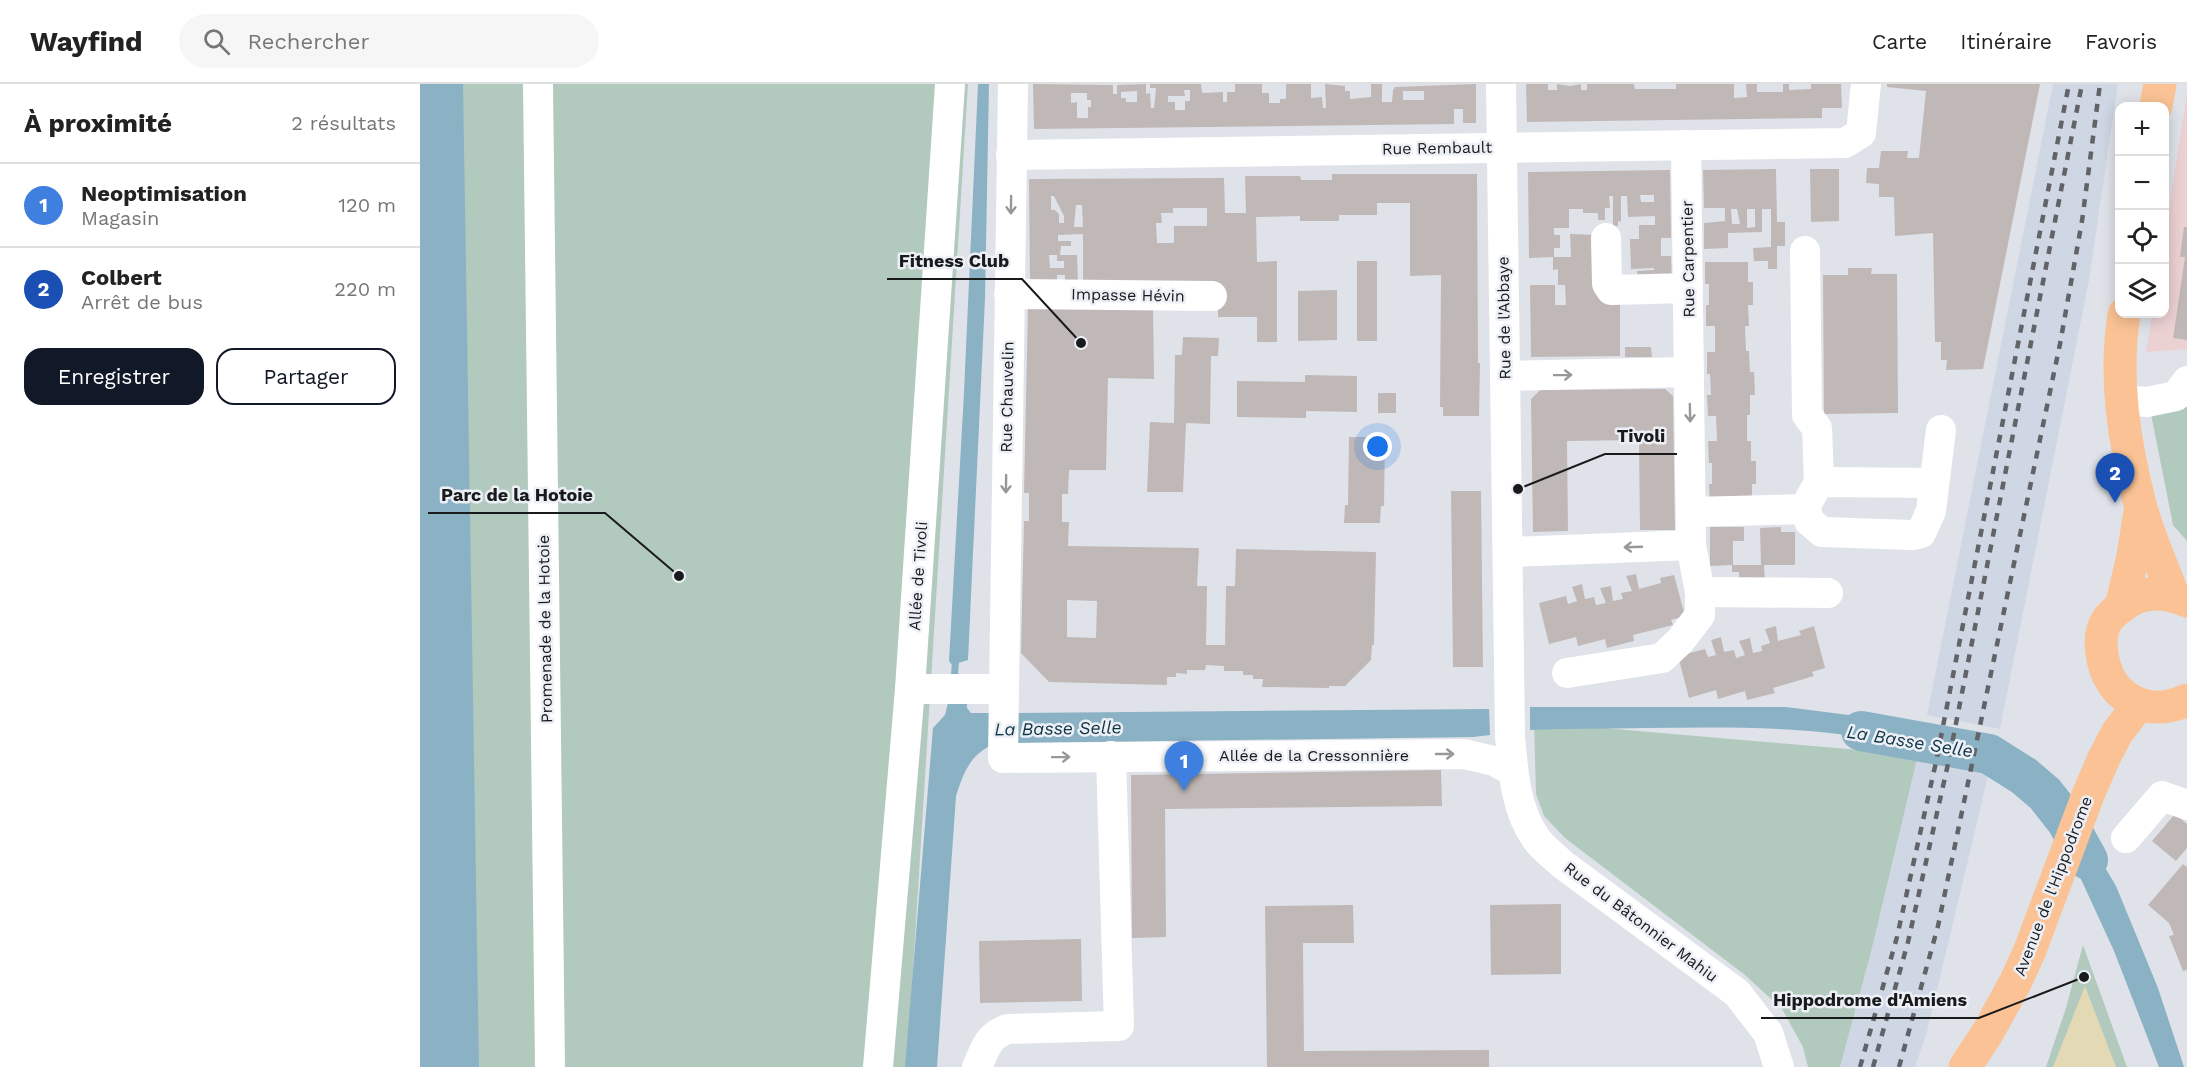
<!DOCTYPE html>
<html lang="fr">
<meta charset="utf-8">
<style>
body{margin:0;font-family:"Work Sans",sans-serif;background:#f6f6f6;color:#222}
.controls{position:absolute;right:18px;top:18px;display:grid;overflow:hidden;border-radius:12px;box-shadow:0 3px 15px #0003}
.controls button{width:54px;height:54px;display:grid;place-items:center;padding:0;border:0;border-bottom:2px solid #e0e0e0;background:#fff;color:#222;font:30px sans-serif}
.you{position:absolute;left:958px;top:363px;width:21px;height:21px;margin:-15px;border:4px solid #fff;border-radius:50%;background:#1a73e8;box-shadow:0 0 0 9px #1a73e833}
.badge{display:grid;place-items:center;width:39px;height:39px;border-radius:50%;background:#111827;color:#fff;font-size:20px;font-weight:700}
.pin{position:absolute;translate:-50% -50px;filter:drop-shadow(0 2px 3px #0008)}
.pin::after{content:'';position:absolute;top:32px;width:21px;height:18px;background:inherit;clip-path:polygon(0 0,100% 0,50% 100%)}
.list{margin:0;padding:0;list-style:none}
h2{display:flex;justify-content:space-between;align-items:center;height:78px;margin:0;padding:0 24px;font-size:26px}
h2 small{font-size:20px;font-weight:400;color:#767676}
.list li{display:grid;grid-template-columns:39px 1fr auto;gap:18px;align-items:center;box-sizing:border-box;height:84px;padding:0 24px;border-top:2px solid #e0e0e0}
.list b{display:block;font-size:22px;white-space:nowrap}
.list p{margin:0;font-size:20px;white-space:nowrap;color:#767676}
.list em{font-size:20px;font-style:normal;color:#767676}
.actions{display:flex;gap:12px;padding:18px 24px}
.actions a{flex:1;padding:14px 0;border:2px solid #111827;border-radius:18px;text-align:center;font-size:21px;color:#111827}
.actions .main{background:#111827;color:#fff}
.icon{flex:none;width:33px;height:33px;fill:none;stroke:currentColor;stroke-width:2;stroke-linecap:round;stroke-linejoin:round}
.map{position:relative;flex:none;width:1767px;height:983px;overflow:hidden}
header{display:flex;align-items:center;gap:36px;box-sizing:border-box;height:84px;padding:0 30px;background:#fff;border-bottom:2px solid #e0e0e0}
header strong{font-size:28px}
nav{display:flex;gap:33px;margin-inline-start:auto;font-size:21px}
.search{width:420px;height:54px;background:#f6f6f6;display:flex;align-items:center;gap:15px;box-sizing:border-box;padding:0 21px;border-radius:33px;color:#767676;font-size:22px}
main{display:flex}
aside{flex:1;background:#fff}
.map>svg:first-child{display:block}
.industrial{fill:#ecd1d3}
.built{fill:#cfd7e4}
.green{fill:#b2c9bd}
.sand{fill:#e3d9b4}
.water{fill:#8ab2c4}
.lines{fill:none;stroke-linecap:round;stroke-linejoin:round}
.stream{stroke:#8ab2c4;stroke-width:7}
.river{stroke:#8ab2c4;stroke-width:40}
.building{fill:#c0b8b6;fill-rule:evenodd}
.minor{stroke:#fff;stroke-width:30}
.major{stroke:#fbc395;stroke-width:33}
.rail{stroke:#616366;stroke-width:4.5;stroke-dasharray:8 8;stroke-linecap:butt}
.oneway{stroke:#989899}
.labels{text-anchor:middle;dominant-baseline:central;stroke-width:5;stroke-linejoin:round;paint-order:stroke}
.street-label{font-size:16px;fill:#191a1c;stroke:#ecf0f6}
.water-label{font-size:18px;font-style:italic;fill:#0f3442;stroke:#ecf0f6}
.leader{fill:none;stroke:#191a1c;stroke-width:2}
.callout-dot{fill:#191a1c;stroke:#ecf0f6;stroke-width:2}
.callout-label{font-size:18px;text-anchor:middle;font-weight:bold;fill:#191a1c;stroke:#ecf0f6;stroke-width:5;stroke-linejoin:round;paint-order:stroke}
</style>
<header>
<strong>Wayfind</strong>
<div class="search"><svg class="icon" aria-label="search" viewBox="0 0 24 24"><circle cx="10" cy="10" r="6"/><path d="M15 15l6 6"/></svg>Rechercher</div>
<nav><a>Carte</a><a>Itinéraire</a><a>Favoris</a></nav>
</header>
<main>
<aside>
<h2>À proximité<small>2 résultats</small></h2>
<ul class="list">
<li><span class="badge" style="background:#3f7fe0">1</span><div><b>Neoptimisation</b><p>Magasin</p></div><em>120 m</em></li>
<li><span class="badge" style="background:#1a4fb4">2</span><div><b>Colbert</b><p>Arrêt de bus</p></div><em>220 m</em></li>
</ul>
<div class="actions"><a class="main">Enregistrer</a><a>Partager</a></div>
</aside>
<div class="map">
<svg width="1767" height="983" viewBox="0 0 1767 983">
<rect width="100%" height="100%" fill="#dfe3e9"/>
<!-- industrial -->
<path class="industrial" d="M 1767,8 L 1767,265 L 1726,268 L 1732,230 L 1744,230 L 1745,150 Z"/>
<!-- built -->
<g class="built">
<path d="M 1633,0 L 1698,0 L 1669,196 L 1580,645 L 1507,631 Z"/>
<path d="M 1498,671 L 1569,688 L 1507,948 L 1495,983 L 1420,983 L 1451,868 Z"/>
</g>
<!-- green -->
<g class="green">
<path d="M 0,0 L 548,0 L 487,983 L 0,983 Z"/>
<path d="M 1767,321 L 1767,457 L 1753,441 L 1731,330 Z"/>
<path d="M 1114,638 L 1498,671 L 1451,868 L 1420,983 L 1388,983 L 1383,963 L 1362,925 L 1325,891 L 1145,754 L 1124,732 L 1116,710 Z"/>
<path d="M 1663,861 L 1707,983 L 1626,983 L 1646,924 Z"/>
</g>
<!-- sand -->
<path class="sand" d="M 1665,902 L 1696,983 L 1633,983 Z"/>
<!-- water -->
<g class="water">
<path d="M 0,0 L 43,0 L 59,983 L 0,983 Z"/>
<path d="M 558,0 L 569,0 L 565,214 L 548,576 L 532,581 L 529,577 L 544,308 Z"/>
<path d="M 528,619 L 547,619 L 547,624 L 551,629 L 572,629 L 572,661 C 550,671 543,690 536,712 L 517,983 L 485,983 L 513,644 L 525,631 Z"/>
<path d="M 1110,623 L 1366,623 L 1499,640 L 1493,664 C 1407,641 1313,643 1224,644 C 1186,645 1148,644 1110,646 Z"/>
<path d="M 1069,625 L 1070,651 L 1053,653 L 592,659 L 592,629 Z"/>
<path d="M 1645,716 L 1696,802 L 1738,904 L 1764,983 L 1739,983 L 1694,867 L 1637,743 Z"/>
</g>
<g class="lines">
<!-- stream -->
<path class="stream" d="M 534,596 L 536,572"/>
<!-- river -->
<path class="river" d="M 1441,647 L 1569,670 L 1604,692 L 1625,710 L 1647,738 L 1668,776"/>
</g>
<!-- building -->
<g class="building">
<path d="M 613,0 L 693,1 L 693,10 L 697,10 L 697,1 L 726,0 L 726,10 L 730,9 L 731,24 L 734,24 L 736,4 L 730,4 L 730,0 L 781,0 L 782,9 L 803,8 L 803,18 L 807,18 L 807,8 L 815,8 L 815,0 L 842,0 L 842,9 L 849,9 L 849,19 L 860,19 L 860,15 L 866,15 L 866,0 L 891,0 L 891,14 L 902,13 L 903,24 L 906,24 L 905,0 L 925,2 L 925,7 L 930,7 L 930,15 L 951,13 L 951,0 L 962,0 L 962,18 L 972,18 L 973,6 L 975,3 L 1056,0 L 1056,39 L 1043,39 L 1043,25 L 1034,25 L 1034,40 L 614,45 ZM 764,6 L 770,6 L 770,17 L 765,17 L 765,26 L 755,26 L 755,18 L 748,18 L 748,12 L 765,12 ZM 717,7 L 717,18 L 706,18 L 706,14 L 701,14 L 701,8 ZM 983,7 L 1004,7 L 1004,16 L 983,16 ZM 651,9 L 667,9 L 667,16 L 671,16 L 671,23 L 668,23 L 668,34 L 657,34 L 657,18 L 651,19 Z"/>
<path d="M 1106,0 L 1128,0 L 1128,6 L 1137,6 L 1137,0 L 1150,2 L 1161,0 L 1161,6 L 1167,6 L 1167,0 L 1214,0 L 1215,5 L 1256,5 L 1256,0 L 1314,0 L 1314,14 L 1327,13 L 1326,0 L 1337,0 L 1337,8 L 1363,8 L 1363,0 L 1369,0 L 1369,6 L 1391,5 L 1391,0 L 1421,0 L 1422,24 L 1402,24 L 1402,34 L 1107,38 Z"/>
<path d="M 1467,0 L 1620,0 L 1563,285 L 1526,286 L 1527,276 L 1521,276 L 1521,258 L 1515,258 L 1513,149 L 1475,152 L 1474,113 L 1459,113 L 1459,100 L 1446,99 L 1447,84 L 1459,84 L 1461,67 L 1488,67 L 1487,74 L 1499,74 L 1506,7 L 1467,3 Z"/>
<path d="M 1356,85 L 1357,138 L 1365,138 L 1365,162 L 1357,162 L 1357,185 L 1348,185 L 1348,177 L 1334,177 L 1333,164 L 1351,163 L 1351,125 L 1342,125 L 1342,148 L 1308,149 L 1308,164 L 1284,165 L 1284,139 L 1305,137 L 1305,124 L 1284,124 L 1283,86 ZM 1311,125 L 1317,125 L 1320,140 L 1312,140 ZM 1327,125 L 1335,125 L 1335,143 L 1327,144 Z"/>
<path d="M 1390,85 L 1419,85 L 1419,137 L 1391,138 Z"/>
<path d="M 1250,86 L 1251,154 L 1241,154 L 1241,172 L 1251,172 L 1252,201 L 1218,198 L 1217,187 L 1234,186 L 1234,184 L 1211,185 L 1210,155 L 1219,155 L 1219,141 L 1235,141 L 1235,132 L 1208,133 L 1207,112 L 1201,112 L 1201,138 L 1198,137 L 1198,142 L 1193,142 L 1193,112 L 1189,112 L 1190,124 L 1185,124 L 1185,136 L 1178,136 L 1178,129 L 1163,129 L 1163,125 L 1149,125 L 1149,144 L 1134,144 L 1134,151 L 1140,151 L 1140,164 L 1134,164 L 1134,173 L 1151,173 L 1150,150 L 1179,151 L 1181,154 L 1182,218 L 1200,217 L 1200,272 L 1111,273 L 1110,201 L 1135,201 L 1135,221 L 1146,221 L 1145,201 L 1138,201 L 1138,185 L 1133,186 L 1133,173 L 1109,174 L 1108,88 ZM 1220,111 L 1234,111 L 1234,118 L 1221,118 Z"/>
<path d="M 912,90 L 1057,90 L 1058,279 L 1060,279 L 1059,332 L 1023,332 L 1023,323 L 1020,323 L 1021,191 L 990,192 L 990,119 L 957,119 L 957,131 L 919,131 L 919,137 L 880,137 L 880,132 L 836,133 L 837,178 L 857,177 L 857,258 L 837,258 L 837,233 L 798,233 L 798,198 L 663,199 L 663,150 L 638,151 L 638,157 L 651,157 L 651,162 L 641,162 L 640,171 L 657,171 L 658,199 L 645,199 L 645,191 L 637,191 L 637,198 L 610,199 L 609,95 L 804,94 L 805,129 L 826,129 L 825,92 L 880,92 L 881,96 L 912,96 ZM 631,112 L 634,112 L 644,132 L 644,139 L 639,139 L 639,130 L 635,126 L 631,126 ZM 656,121 L 662,121 L 663,143 L 654,143 ZM 753,124 L 787,124 L 787,142 L 754,142 L 754,159 L 737,159 L 736,139 L 742,139 L 741,129 L 753,129 ZM 629,171 L 637,171 L 637,177 L 644,177 L 644,184 L 630,184 Z"/>
<path d="M 1764,143 L 1767,143 L 1767,256 L 1753,254 L 1765,173 L 1760,173 Z"/>
<rect x="937" y="177" width="20" height="80"/>
<path d="M 1285,178 L 1328,178 L 1328,198 L 1333,198 L 1333,221 L 1328,221 L 1329,242 L 1325,242 L 1326,267 L 1329,267 L 1330,288 L 1334,288 L 1335,311 L 1330,311 L 1330,331 L 1327,331 L 1327,357 L 1331,357 L 1331,377 L 1336,377 L 1336,400 L 1332,400 L 1332,421 L 1290,421 L 1289,400 L 1292,400 L 1292,379 L 1289,379 L 1288,357 L 1297,357 L 1296,332 L 1288,332 L 1287,311 L 1291,311 L 1290,290 L 1287,290 L 1287,268 L 1295,268 L 1295,242 L 1286,242 L 1286,221 L 1289,221 L 1289,200 L 1285,200 Z"/>
<path d="M 1428,184 L 1452,184 L 1451,190 L 1477,190 L 1478,329 L 1404,330 L 1403,191 L 1428,191 Z"/>
<path d="M 917,206 L 917,256 L 878,257 L 878,207 Z"/>
<path d="M 608,222 L 733,223 L 734,295 L 688,294 L 686,386 L 649,386 L 648,410 L 642,410 L 642,438 L 649,438 L 648,462 L 779,464 L 777,502 L 787,502 L 786,561 L 805,561 L 806,502 L 815,502 L 816,465 L 956,468 L 954,561 L 952,561 L 951,576 L 925,602 L 909,602 L 909,604 L 842,603 L 843,595 L 833,595 L 833,591 L 823,591 L 823,587 L 804,587 L 804,582 L 786,581 L 785,586 L 767,586 L 767,590 L 756,589 L 756,593 L 747,593 L 747,601 L 629,598 L 601,569 L 604,437 L 609,437 L 609,409 L 604,409 ZM 647,516 L 677,517 L 676,554 L 647,553 Z"/>
<path d="M 763,253 L 799,254 L 798,272 L 791,272 L 790,340 L 766,339 L 763,408 L 727,408 L 730,338 L 754,339 L 755,271 L 762,271 Z"/>
<path d="M 1205,263 L 1231,263 L 1232,273 L 1205,273 Z"/>
<path d="M 885,291 L 937,292 L 937,328 L 886,327 L 886,334 L 817,333 L 817,297 L 885,298 Z"/>
<path d="M 1245,305 L 1253,312 L 1255,446 L 1220,446 L 1219,356 L 1147,357 L 1148,447 L 1113,448 L 1111,315 L 1120,306 Z"/>
<rect x="958" y="309" width="18" height="20"/>
<path d="M 929,353 L 965,353 L 964,422 L 961,422 L 960,439 L 924,439 L 925,421 L 928,421 Z"/>
<path d="M 1031,407 L 1061,407 L 1063,583 L 1033,583 Z"/>
<path d="M 1290,443 L 1324,443 L 1324,457 L 1313,457 L 1313,481 L 1341,481 L 1340,444 L 1361,443 L 1361,448 L 1375,448 L 1375,481 L 1344,481 L 1345,498 L 1319,497 L 1319,488 L 1312,488 L 1312,481 L 1290,482 Z"/>
<path d="M 1216,490 L 1219,505 L 1241,499 L 1240,494 L 1254,491 L 1265,532 L 1251,536 L 1253,541 L 1213,551 L 1214,557 L 1187,564 L 1185,555 L 1158,562 L 1156,553 L 1129,560 L 1119,519 L 1146,512 L 1148,520 L 1157,517 L 1152,503 L 1162,500 L 1165,515 L 1174,513 L 1176,521 L 1186,519 L 1180,504 L 1191,502 L 1193,517 L 1203,515 L 1201,509 L 1212,507 L 1206,492 Z"/>
<path d="M 1356,542 L 1358,557 L 1381,551 L 1379,547 L 1394,542 L 1405,584 L 1392,588 L 1394,592 L 1353,604 L 1355,609 L 1327,616 L 1325,607 L 1298,615 L 1296,606 L 1269,614 L 1258,572 L 1285,565 L 1288,573 L 1296,571 L 1291,556 L 1301,553 L 1304,568 L 1314,566 L 1316,574 L 1325,571 L 1319,557 L 1330,554 L 1333,569 L 1342,567 L 1341,562 L 1350,559 L 1345,545 Z"/>
<path d="M 1021,686 L 1022,722 L 745,725 L 746,853 L 712,854 L 711,691 Z"/>
<path d="M 1755,730 L 1767,740 L 1767,764 L 1756,777 L 1732,757 Z"/>
<path d="M 1763,780 L 1767,783 L 1767,886 L 1763,887 L 1749,852 L 1754,851 L 1749,839 L 1728,821 Z"/>
<path d="M 1141,820 L 1141,890 L 1071,891 L 1070,821 Z"/>
<path d="M 933,821 L 934,859 L 883,859 L 884,967 L 1069,966 L 1069,983 L 847,983 L 845,822 Z"/>
<path d="M 661,855 L 662,917 L 560,919 L 559,857 Z"/>
</g>
<g class="lines">
<!-- minor -->
<g class="minor">
<path d="M 118,0 L 130,983"/>
<path d="M 593,0 L 583,674 L 1044,670 L 1074,677 L 1093,687"/>
<path d="M 1081,0 L 1090,652 C 1093,686 1095,724 1115,753 C 1121,763 1133,771 1142,780 L 1317,909 L 1348,949 L 1359,983"/>
<path d="M 591,71 L 1425,59 L 1441,49 L 1446,0"/>
<path d="M 1186,154 L 1187,200 L 1191,206 L 1268,204"/>
<path d="M 1385,167 L 1387,331 L 1397,344 L 1399,398"/>
<path d="M 589,210 L 792,212"/>
<path d="M 1085,292 L 1269,288"/>
<path d="M 1700,316 L 1727,318 L 1756,312 L 1767,297"/>
<path d="M 1389,416 L 1399,398 L 1514,399"/>
<path d="M 1271,428 L 1386,425 L 1389,437 L 1402,448 L 1492,451 L 1501,449 L 1511,427 L 1521,346"/>
<path d="M 1088,468 L 1271,461"/>
<path d="M 1280,508 L 1408,509"/>
<path d="M 1147,589 L 1242,574 L 1260,557 L 1280,531 L 1280,508 L 1271,461 L 1266,61"/>
<path d="M 490,605 L 582,605"/>
<path d="M 1706,754 L 1742,712 L 1767,721"/>
<path d="M 458,983 L 490,605 L 530,0"/>
<path d="M 557,983 C 566,964 567,952 588,945 L 699,942 L 691,672"/>
</g>
<!-- major -->
<g class="major">
<path d="M 1736,22 L 1740,0"/>
<path d="M 1704,230 C 1694,294 1704,358 1720,420 C 1728,451 1742,481 1753,511"/>
<path d="M 1767,517 C 1748,509 1728,506 1710,517 C 1702,522 1694,527 1688,535 C 1681,545 1680,558 1682,570 C 1688,614 1727,635 1767,616"/>
<path d="M 1701,523 L 1713,472 L 1720,427"/>
<path d="M 1545,983 L 1568,948 L 1596,897 L 1610,866 L 1668,711 L 1684,674 L 1697,649 L 1719,620"/>
</g>
<!-- rail -->
<g class="rail">
<path d="M 1440,983 L 1477,853 L 1516,678 L 1649,0"/>
<path d="M 1453,983 L 1488,858 L 1528,680 L 1662,0"/>
<path d="M 1479,983 L 1518,842 L 1640,260 L 1662,137 L 1680,0"/>
</g>
</g>
<!-- one-way arrows -->
<defs><path id="oneway-shaft" d="M-6 0H5M1.5-3L5.5 0L1.5 3" fill="none" stroke-width="1.6" stroke-linecap="round" stroke-linejoin="round" transform="scale(1.5)"/></defs>
<g class="oneway">
<use href="#oneway-shaft" transform="translate(591 121) rotate(91)"/>
<use href="#oneway-shaft" transform="translate(1143 291) rotate(-1)"/>
<use href="#oneway-shaft" transform="translate(1270 329) rotate(89)"/>
<use href="#oneway-shaft" transform="translate(586 400) rotate(91)"/>
<use href="#oneway-shaft" transform="translate(1213 463) rotate(178)"/>
<use href="#oneway-shaft" transform="translate(1025 670)"/>
<use href="#oneway-shaft" transform="translate(641 673) rotate(-1)"/>
</g>
<g class="labels">
<!-- street labels -->
<g class="street-label">
<text transform="translate(1017 64) rotate(-1)">Rue Rembault</text>
<text transform="translate(1268 175) rotate(-91)">Rue Carpentier</text>
<text transform="translate(708 211) rotate(1)">Impasse Hévin</text>
<text transform="translate(1084 234) rotate(-91)">Rue de l'Abbaye</text>
<text transform="translate(587 313) rotate(-89)">Rue Chauvelin</text>
<text transform="translate(498 492) rotate(-86)">Allée de Tivoli</text>
<text transform="translate(125 545) rotate(-91)">Promenade de la Hotoie</text>
<text x="894" y="671">Allée de la Cressonnière</text>
<text transform="translate(1633 802) rotate(-69)">Avenue de l'Hippodrome</text>
<text transform="translate(1221 838) rotate(37)">Rue du Bâtonnier Mahiu</text>
</g>
<!-- water labels -->
<g class="water-label">
<text transform="translate(638 644) rotate(-1)">La Basse Selle</text>
<text transform="translate(1490 657) rotate(9)">La Basse Selle</text>
</g>
</g>
<!-- callouts -->
<path class="leader" d="M661 259L602 195H467M1098 405L1185 370H1257M259 492L185 429H8M1664 893L1559 934H1341"/>
<g class="callout-dot">
<circle cx="661" cy="259" r="6"/>
<circle cx="1098" cy="405" r="6"/>
<circle cx="259" cy="492" r="6"/>
<circle cx="1664" cy="893" r="6"/>
</g>
<g class="callout-label">
<text x="534" y="183">Fitness Club</text>
<text x="1221" y="358">Tivoli</text>
<text x="97" y="417">Parc de la Hotoie</text>
<text x="1450" y="922">Hippodrome d'Amiens</text>
</g>
</svg>
<div class="controls">
<button>+</button>
<button>−</button>
<button><svg class="icon" aria-label="locate" viewBox="0 0 24 24"><circle cx="12" cy="12" r="6"/><path d="M12 2v4M12 18v4M2 12h4M18 12h4"/></svg></button>
<button><svg class="icon" aria-label="layers" viewBox="0 0 24 24"><path d="M12 4l9 5-9 5-9-5zM3 14l9 5 9-5"/></svg></button>
</div>
<div class="you"></div>
<div class="pin badge" style="left:764px;top:707px;background:#3f7fe0">1</div>
<div class="pin badge" style="left:1695px;top:419px;background:#1a4fb4">2</div>
</div>
</main>
